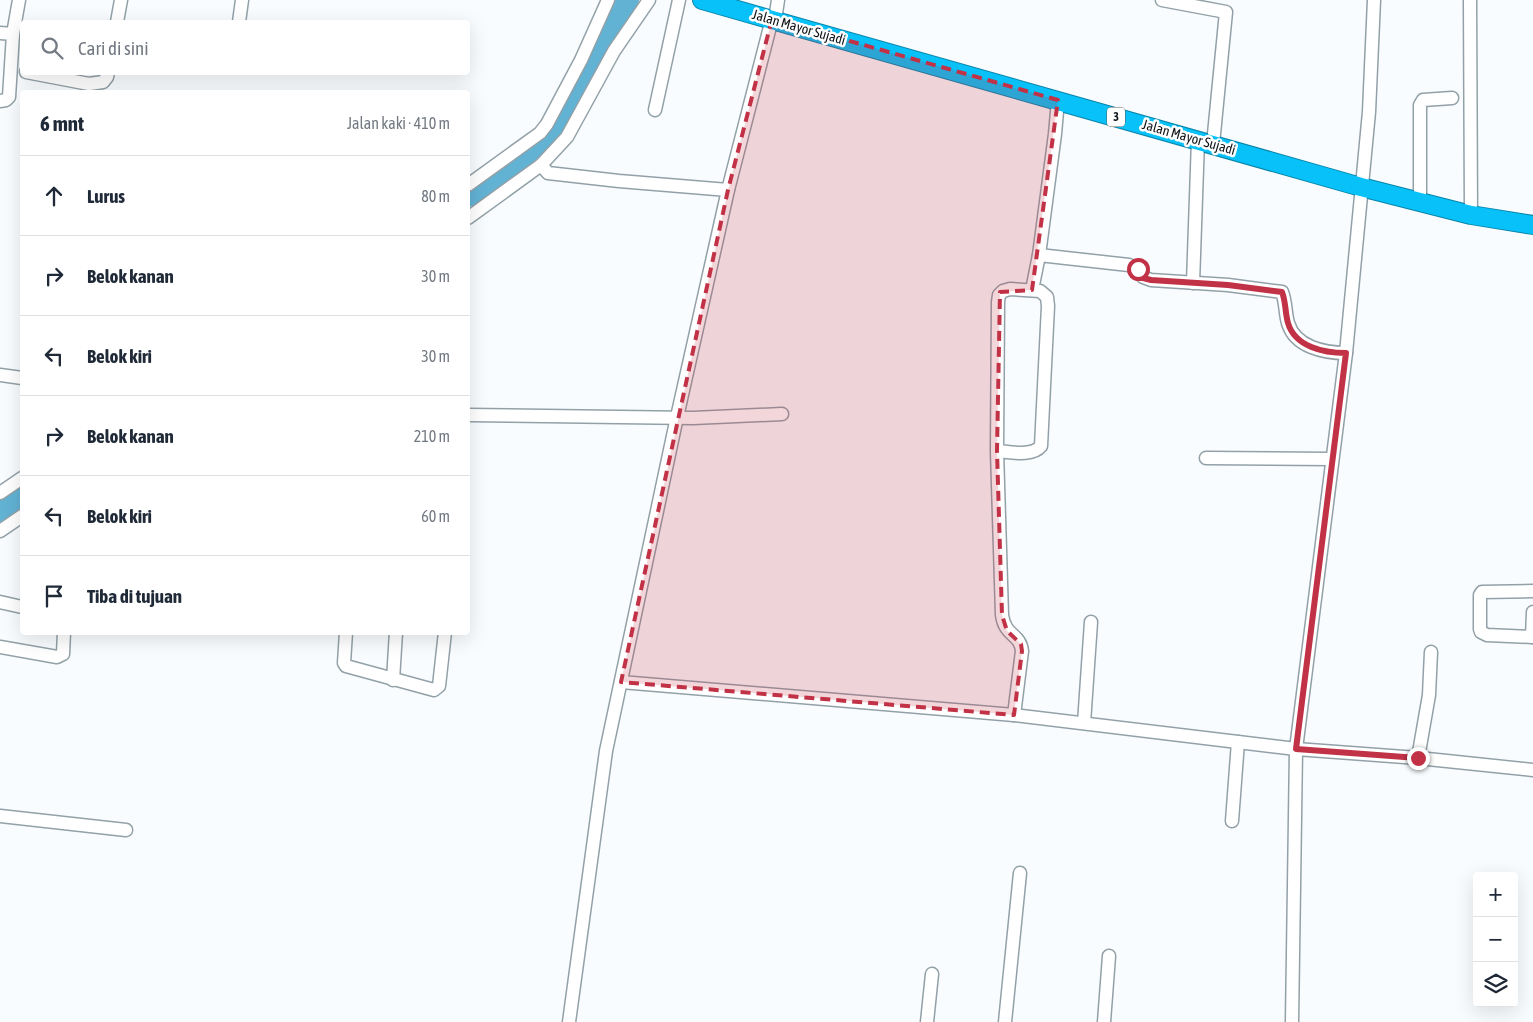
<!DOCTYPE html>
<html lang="id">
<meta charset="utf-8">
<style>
body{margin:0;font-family:"Asap Condensed",sans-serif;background:#f6f6f7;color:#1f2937}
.controls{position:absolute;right:15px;bottom:15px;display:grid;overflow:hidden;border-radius:5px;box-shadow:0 5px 20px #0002}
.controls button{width:45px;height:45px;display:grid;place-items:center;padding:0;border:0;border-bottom:1px solid #e0e1e3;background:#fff;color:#1f2937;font:25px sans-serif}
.stop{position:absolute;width:15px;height:15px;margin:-11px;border:4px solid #c23247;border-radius:50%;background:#fff}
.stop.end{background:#c23247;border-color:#fff;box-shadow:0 1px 5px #0008}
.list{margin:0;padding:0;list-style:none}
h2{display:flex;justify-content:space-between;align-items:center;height:65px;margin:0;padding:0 20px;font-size:21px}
h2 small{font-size:16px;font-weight:400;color:#747a83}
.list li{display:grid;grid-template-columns:32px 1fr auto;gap:15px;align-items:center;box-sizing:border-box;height:80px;padding:0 20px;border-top:1px solid #e0e1e3}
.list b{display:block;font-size:19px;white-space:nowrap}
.list em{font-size:16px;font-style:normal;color:#747a83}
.icon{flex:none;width:28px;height:28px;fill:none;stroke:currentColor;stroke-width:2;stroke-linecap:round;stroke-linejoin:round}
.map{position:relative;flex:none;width:1533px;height:1022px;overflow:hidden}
.search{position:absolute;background:#fff;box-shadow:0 5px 20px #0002;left:20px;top:20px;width:450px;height:55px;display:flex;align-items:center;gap:12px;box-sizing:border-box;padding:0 18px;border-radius:5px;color:#747a83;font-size:19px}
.panel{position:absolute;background:#fff;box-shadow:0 5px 20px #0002;left:20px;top:90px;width:450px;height:545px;border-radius:5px}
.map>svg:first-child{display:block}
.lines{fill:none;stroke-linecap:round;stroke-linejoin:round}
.river{stroke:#62b2d4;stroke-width:22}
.minor-casing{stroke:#92a1a8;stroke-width:15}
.highway-casing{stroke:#0984a9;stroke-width:20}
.minor{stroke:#fff;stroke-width:12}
.highway{stroke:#07c1f8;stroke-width:18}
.route{stroke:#c23247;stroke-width:6}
.marked{fill:#c23247;fill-opacity:0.2;stroke:#c23247;stroke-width:4;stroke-dasharray:10 6;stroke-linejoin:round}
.labels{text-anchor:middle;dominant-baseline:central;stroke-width:5;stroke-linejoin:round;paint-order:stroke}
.shield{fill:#fff;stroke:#565a5d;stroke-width:1}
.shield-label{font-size:12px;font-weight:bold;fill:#0e1417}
.street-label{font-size:14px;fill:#0e1417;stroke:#fff}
</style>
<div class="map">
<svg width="1533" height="1022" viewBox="0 0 1533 1022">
<rect width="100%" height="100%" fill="#f9fcfe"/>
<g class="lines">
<!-- river -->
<g class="river">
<path d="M 468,196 L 550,140 L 628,0"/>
<path d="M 0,513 L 22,498"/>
</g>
<defs>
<g id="minor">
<path d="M 1162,0 L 1226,12 L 1213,144"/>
<path d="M 1470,0 L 1471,215"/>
<path d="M 775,20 L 778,0"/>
<path d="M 117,22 L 121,0"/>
<path d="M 239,22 L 242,0"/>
<path d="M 0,33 L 13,34 L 19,0"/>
<path d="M 26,72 L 89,84 L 103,82 L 107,77 L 108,72"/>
<path d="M 0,101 L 6,100 L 9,97 L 13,34"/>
<path d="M 655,110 L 679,0"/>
<path d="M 541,165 L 548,173 L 619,181 L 728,190"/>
<path d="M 468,185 L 540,133 L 547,124 L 581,60 L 608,0"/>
<path d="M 1420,202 L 1420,105 L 1423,100 L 1452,98"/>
<path d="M 468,218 L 541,165 L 567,137 L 614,51 L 649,0"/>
<path d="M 1039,255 L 1055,134 L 1058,100"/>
<path d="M 1193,283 L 1198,140"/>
<path d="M 1032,290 L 1039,255 L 1129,265 L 1138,269 L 1143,277 L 1151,280 L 1228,285 L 1282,292 C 1286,302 1285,313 1288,323 C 1295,347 1324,353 1346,353"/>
<path d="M 0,375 L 22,378"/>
<path d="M 468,415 L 693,418 L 782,414"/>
<path d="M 997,451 C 1011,452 1032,457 1041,446 L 1048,306 L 1047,297 L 1040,291 L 1010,289 L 1003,291 L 999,295 L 998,302 L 997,451 L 1002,615 C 1005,637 1020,633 1022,651 L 1014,715"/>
<path d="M 1206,458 L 1332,459"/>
<path d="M 0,493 L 22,478"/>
<path d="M 0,531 L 22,516"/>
<path d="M 1533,591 L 1482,592 L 1480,595 L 1480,629 L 1481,632 L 1487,635 L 1533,637"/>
<path d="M 0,602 L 22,607"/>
<path d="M 346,632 L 344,663 L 346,666 L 434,690 L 439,686 L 445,632"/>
<path d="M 1532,637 L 1533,612"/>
<path d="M 0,647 L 57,657 L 63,654 L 64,632"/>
<path d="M 393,680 L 396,632"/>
<path d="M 621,682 L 1014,715 L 1296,749 L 1418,758 L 1533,770"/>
<path d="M 1084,723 L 1091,622"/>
<path d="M 1418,758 L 1429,695 L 1431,652"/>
<path d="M 0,816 L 126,830"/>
<path d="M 1232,821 L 1238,742"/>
<path d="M 569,1022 L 606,751 L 677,417 L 728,190 L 772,19"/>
<path d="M 927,1022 L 932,974"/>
<path d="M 1005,1022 L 1020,873"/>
<path d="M 1104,1022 L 1109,956"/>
<path d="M 1292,1022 L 1296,749 L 1346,353 L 1369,112 L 1374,0"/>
</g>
<path id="highway" d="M 702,0 L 1361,187 L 1471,215 L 1533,225"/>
</defs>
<!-- minor casing -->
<use href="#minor" class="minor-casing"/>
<!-- highway casing -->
<use href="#highway" class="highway-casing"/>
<!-- minor -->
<use href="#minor" class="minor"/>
<!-- highway -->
<use href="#highway" class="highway"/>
</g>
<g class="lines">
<!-- route -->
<path class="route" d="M 1138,269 L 1143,278 L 1151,280 L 1228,285 L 1282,292 C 1286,302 1285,313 1288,323 C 1295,347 1324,353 1346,353 L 1296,749 L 1418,758"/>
</g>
<!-- marked area -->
<path class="marked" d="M 772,19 L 1058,100 L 1032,290 L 1000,292 L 997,451 L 1002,615 L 1007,631 L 1021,644 L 1022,651 L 1014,715 L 621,682 L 728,190 Z"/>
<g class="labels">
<!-- shield labels -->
<rect class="shield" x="1107" y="107.5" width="18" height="19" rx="4"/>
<g class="shield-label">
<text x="1116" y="117">3</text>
</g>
<!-- street labels -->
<g class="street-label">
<text transform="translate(799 27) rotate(16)">Jalan Mayor Sujadi</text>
<text transform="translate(1189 137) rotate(16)">Jalan Mayor Sujadi</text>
</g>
</g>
</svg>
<div class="controls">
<button>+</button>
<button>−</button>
<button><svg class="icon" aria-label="layers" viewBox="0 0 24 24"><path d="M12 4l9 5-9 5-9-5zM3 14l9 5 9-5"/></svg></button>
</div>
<div class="stop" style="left:1138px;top:269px"></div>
<div class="stop end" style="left:1418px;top:758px"></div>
<div class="search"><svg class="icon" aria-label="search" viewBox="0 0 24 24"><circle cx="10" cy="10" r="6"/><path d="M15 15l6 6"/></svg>Cari di sini</div>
<section class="panel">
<h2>6 mnt<small>Jalan kaki · 410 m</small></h2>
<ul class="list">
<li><svg class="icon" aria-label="ahead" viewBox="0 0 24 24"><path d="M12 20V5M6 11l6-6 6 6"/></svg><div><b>Lurus</b></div><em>80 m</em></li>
<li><svg class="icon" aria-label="right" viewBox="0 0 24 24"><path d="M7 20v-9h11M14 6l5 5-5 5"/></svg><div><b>Belok kanan</b></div><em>30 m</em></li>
<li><svg class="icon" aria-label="left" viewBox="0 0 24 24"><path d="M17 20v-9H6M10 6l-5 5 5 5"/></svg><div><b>Belok kiri</b></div><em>30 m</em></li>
<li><svg class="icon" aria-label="right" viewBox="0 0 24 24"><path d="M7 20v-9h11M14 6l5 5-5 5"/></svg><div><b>Belok kanan</b></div><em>210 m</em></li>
<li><svg class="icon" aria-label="left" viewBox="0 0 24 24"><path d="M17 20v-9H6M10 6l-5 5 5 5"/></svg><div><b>Belok kiri</b></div><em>60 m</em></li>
<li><svg class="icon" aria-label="arrive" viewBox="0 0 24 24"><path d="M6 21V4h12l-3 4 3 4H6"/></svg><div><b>Tiba di tujuan</b></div></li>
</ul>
</section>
</div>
